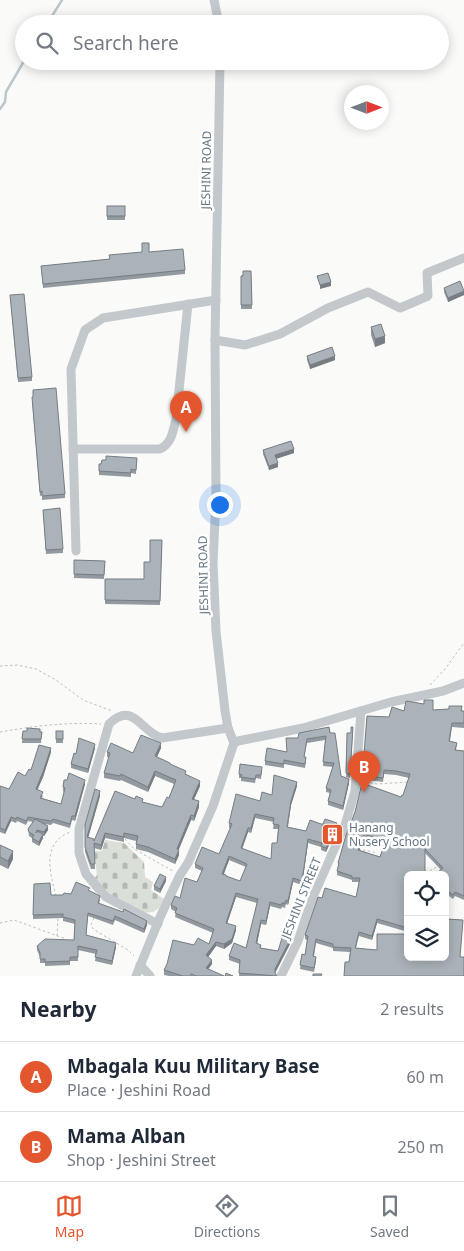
<!DOCTYPE html>
<meta charset="utf-8">
<style>
body{margin:0;font-family:"Noto Sans",sans-serif;background:#f2f2f3;color:#1f2937}
.controls{position:absolute;right:15px;bottom:15px;display:grid;overflow:hidden;border-radius:8px;box-shadow:0 2px 12px #0003}
.controls button{width:45px;height:45px;display:grid;place-items:center;padding:0;border:0;border-bottom:1px solid #e0e1e3;background:#fff;color:#1f2937;font:25px sans-serif}
.compass{position:absolute;left:344px;top:85px;width:45px;height:45px;border-radius:50%;background:#fff;box-shadow:0 2px 12px #0003;rotate:90deg}
.you{position:absolute;left:219px;top:504px;width:18px;height:18px;margin:-12px;border:4px solid #fff;border-radius:50%;background:#1a73e8;box-shadow:0 0 0 8px #1a73e833}
.badge{display:grid;place-items:center;width:32px;height:32px;border-radius:50%;background:#e4572e;color:#fff;font-size:16px;font-weight:700}
.pin{position:absolute;translate:-50% -41px;filter:drop-shadow(0 1px 2px #0008)}
.pin::after{content:'';position:absolute;top:26px;width:18px;height:15px;background:inherit;clip-path:polygon(0 0,100% 0,50% 100%)}
.list{margin:0;padding:0;list-style:none}
h2{display:flex;justify-content:space-between;align-items:center;height:65px;margin:0;padding:0 20px;font-size:21px}
h2 small{font-size:16px;font-weight:400;color:#747a83}
.list li{display:grid;grid-template-columns:32px 1fr auto;gap:15px;align-items:center;box-sizing:border-box;height:70px;padding:0 20px;border-top:1px solid #e0e1e3}
.list b{display:block;font-size:19px;white-space:nowrap}
.list p{margin:0;font-size:16px;white-space:nowrap;color:#747a83}
.list em{font-size:16px;font-style:normal;color:#747a83}
.icon{flex:none;width:28px;height:28px;fill:none;stroke:currentColor;stroke-width:2;stroke-linecap:round;stroke-linejoin:round}
.map{position:relative;flex:none;width:464px;height:976px;overflow:hidden}
.search{position:absolute;background:#fff;box-shadow:0 2px 12px #0003;left:15px;right:15px;top:15px;height:55px;display:flex;align-items:center;gap:12px;box-sizing:border-box;padding:0 18px;border-radius:28px;color:#747a83;font-size:19px}
.sheet{height:205px;background:#fff}
nav{display:flex;justify-content:space-around;align-items:center;box-sizing:border-box;height:70px;border-top:1px solid #e0e1e3;background:#fff;font-size:14px;color:#747a83}
nav a{display:grid;justify-items:center;gap:2px}
nav .on{color:#e4572e}
.map>svg:first-child{display:block}
.cemetery{fill:url(#cemetery-stones)}
.lines{fill:none;stroke-linecap:round;stroke-linejoin:round}
.stream{stroke:#bbc7cb;stroke-width:2.5}
.path{stroke:#bbbfc2;stroke-width:1;stroke-dasharray:2.5 2.5;stroke-linecap:butt}
.minor{stroke:#c3c8cc;stroke-width:9}
.wall{fill:#929a9f;fill-rule:evenodd}
.shaded-wall{fill:#777d82}
.building{fill:#aab3b9;stroke:#777d82;fill-rule:evenodd}
.labels{text-anchor:middle;dominant-baseline:central;stroke-width:5;stroke-linejoin:round;paint-order:stroke}
.street-label{font-size:12px;fill:#657683;stroke:#fff}
.poi-label{font-size:12px;fill:#657683;stroke:#fff;text-anchor:start}
</style>
<div class="map">
<svg width="464" height="976" viewBox="0 0 464 976">
<defs>
<pattern id="cemetery-stones" width="16" height="16" patternUnits="userSpaceOnUse" patternTransform="scale(1.25)"><rect width="16" height="16" fill="#dadfd7"/><path d="M2 7V4a2 2 0 0 1 4 0v3zM10 15v-3a2 2 0 0 1 4 0v3z" fill="#b4b9b4"/></pattern>
</defs>
<rect width="100%" height="100%" fill="#fafaf8"/>
<!-- cemetery -->
<path class="cemetery" d="M 105,840 L 124,843 L 144,862 L 145,877 L 153,882 L 151,890 L 164,899 L 159,908 L 153,912 L 142,913 L 112,900 L 94,879 L 97,875 L 94,851 L 102,851 Z"/>
<g class="lines">
<!-- stream -->
<g class="stream">
<path d="M 47,24 L 62,0"/>
<path d="M 0,109 L 5,102 L 6,92 L 24,61"/>
</g>
<!-- path -->
<g class="path">
<path d="M 0,666 L 17,665 L 36,669 L 56,680 L 83,700 L 112,711"/>
<path d="M 430,685 L 445,669 L 464,643"/>
<path d="M 0,732 C 33,726 67,722 101,724"/>
<path d="M 365,782 L 377,784 L 409,782"/>
<path d="M 125,839 L 134,849 L 173,871"/>
<path d="M 358,849 L 374,852 L 377,856"/>
<path d="M 427,875 L 432,869 L 437,867"/>
<path d="M 56,896 C 50,872 41,844 70,832"/>
<path d="M 94,918 L 91,925 L 93,929 L 128,950 L 134,956"/>
<path d="M 0,923 L 14,920 L 66,939"/>
<path d="M 57,936 L 58,917"/>
</g>
<!-- minor -->
<g class="minor">
<path d="M 214,0 L 219,24"/>
<path d="M 215,340 L 245,345 L 280,334 L 328,308 L 368,292 L 400,308 L 428,296 L 427,273 L 464,258"/>
<path d="M 73,449 L 160,449 C 172,443 173,431 176,419 L 188,304"/>
<path d="M 76,551 L 71,369 L 85,330 L 103,318 L 216,300"/>
<path d="M 234,743 L 238,741 L 303,728 L 391,702 L 443,691 L 464,683"/>
<path d="M 158,924 L 106,897 L 86,874 L 79,853 L 79,829 L 109,724 C 134,700 141,733 162,738 L 228,728"/>
<path d="M 140,965 L 150,976"/>
<path d="M 136,976 L 161,915 L 180,875 L 188,863 L 213,806 L 234,743 L 228,728 L 225,711 L 216,631 L 213,563 L 216,498 L 215,340 L 220,61"/>
<path d="M 281,976 L 298,941 L 312,899 L 345,825 L 355,791 L 361,711"/>
</g>
</g>
<!-- wall -->
<g class="wall">
<rect x="107" y="206" width="18" height="14"/>
<path d="M 149,252 L 185,270 L 185,274 L 43,288 L 41,266 L 110,259 Z"/>
<path d="M 251,271 L 252,309 L 241,309 L 241,276 Z"/>
<path d="M 444,288 L 464,295 L 448,302 L 444,292 Z"/>
<path d="M 10,295 L 32,377 L 32,381 L 18,382 Z"/>
<path d="M 371,327 L 385,343 L 375,347 L 371,335 Z"/>
<path d="M 307,356 L 335,360 L 310,369 L 307,360 Z"/>
<path d="M 32,401 L 65,494 L 65,498 L 42,500 L 42,495 L 40,496 Z"/>
<path d="M 263,450 L 294,453 L 276,459 L 278,467 L 269,470 L 263,454 Z"/>
<path d="M 137,458 L 136,474 L 131,473 L 131,477 L 99,475 L 99,464 L 101,464 L 106,460 Z"/>
<path d="M 43,510 L 63,549 L 63,553 L 46,554 Z"/>
<path d="M 162,540 L 160,605 L 105,604 L 105,579 L 144,579 L 150,562 Z"/>
<path d="M 74,560 L 105,561 L 104,579 L 74,578 Z"/>
<path d="M 424,700 L 433,700 L 433,710 L 449,709 L 449,706 L 462,706 L 462,711 L 464,711 L 464,728 L 452,727 L 450,741 L 457,743 L 456,750 L 464,751 L 464,900 L 455,896 L 453,899 L 449,896 L 445,906 L 445,875 L 434,875 L 441,870 L 425,853 L 425,872 L 429,875 L 408,875 L 408,932 L 377,923 L 372,940 L 359,936 L 356,948 L 377,950 L 377,934 L 408,934 L 408,957 L 445,957 L 445,919 L 463,920 L 460,957 L 464,957 L 464,976 L 344,976 L 345,962 L 349,962 L 350,952 L 333,951 L 333,948 L 316,943 L 314,956 L 316,957 L 316,961 L 314,972 L 300,969 L 302,954 L 305,955 L 307,940 L 305,939 L 305,935 L 318,897 L 322,898 L 325,888 L 356,897 L 359,882 L 352,882 L 352,880 L 337,875 L 337,871 L 338,867 L 338,863 L 346,835 L 355,812 L 362,783 L 401,797 L 402,795 L 403,795 L 409,778 L 396,775 L 384,774 L 383,782 L 368,780 L 369,772 L 363,770 L 367,716 L 389,717 L 392,707 L 404,711 L 406,701 L 424,704 ZM 364,838 L 376,842 L 376,844 L 383,847 L 380,857 L 359,850 Z"/>
<path d="M 329,727 L 341,776 L 349,783 L 343,810 L 328,805 L 328,801 L 330,793 L 326,792 L 326,788 L 333,767 L 323,766 L 325,740 L 307,743 L 304,757 L 306,761 L 305,768 L 284,764 L 284,768 L 265,765 L 265,761 L 287,752 L 298,738 Z"/>
<path d="M 23,731 L 42,732 L 41,743 L 22,743 Z"/>
<rect x="56" y="731" width="7" height="12"/>
<path d="M 353,731 L 350,778 L 346,777 L 351,733 Z"/>
<path d="M 95,748 L 88,773 L 71,768 L 71,764 L 76,754 Z"/>
<path d="M 161,748 L 157,757 L 186,774 L 200,786 L 194,799 L 199,807 L 194,821 L 191,820 L 178,850 L 179,855 L 175,864 L 148,852 L 136,849 L 136,841 L 124,838 L 124,842 L 105,838 L 101,850 L 94,848 L 95,869 L 91,869 L 85,852 L 85,825 L 100,796 L 88,837 L 94,841 L 143,802 L 162,807 L 169,798 L 174,784 L 155,776 L 148,792 L 121,780 L 120,781 L 104,778 L 104,773 L 109,758 L 107,757 L 107,752 L 133,753 Z"/>
<path d="M 51,752 L 43,777 L 37,790 L 43,796 L 42,798 L 61,804 L 64,792 L 63,791 L 63,787 L 85,784 L 75,821 L 72,820 L 70,828 L 53,823 L 51,825 L 45,824 L 48,830 L 44,836 L 43,836 L 43,838 L 39,846 L 32,842 L 32,838 L 29,836 L 28,829 L 33,822 L 28,821 L 26,825 L 17,821 L 16,823 L 11,821 L 5,834 L 0,832 L 0,786 L 9,789 L 25,776 L 31,770 Z"/>
<path d="M 262,770 L 261,779 L 256,778 L 255,783 L 241,781 L 241,778 L 239,778 L 239,774 Z"/>
<path d="M 297,786 L 291,805 L 288,827 L 306,831 L 321,824 L 337,827 L 326,852 L 321,850 L 321,847 L 308,843 L 302,885 L 293,882 L 288,905 L 286,904 L 285,908 L 282,907 L 281,909 L 270,906 L 266,925 L 261,924 L 257,944 L 261,948 L 278,951 L 290,944 L 275,973 L 277,976 L 239,976 L 240,964 L 229,960 L 229,956 L 246,948 L 257,903 L 236,897 L 227,923 L 236,930 L 232,943 L 224,949 L 216,946 L 208,957 L 212,964 L 208,969 L 224,976 L 169,976 L 164,975 L 164,970 L 194,945 L 209,944 L 213,933 L 175,917 L 176,912 L 171,909 L 171,905 L 180,898 L 197,882 L 202,871 L 195,868 L 195,864 L 219,854 L 231,828 L 229,828 L 229,823 L 260,801 L 272,795 ZM 255,818 L 274,822 L 273,829 L 278,829 L 277,843 L 271,859 L 242,849 L 248,832 L 251,833 ZM 229,860 L 246,867 L 240,881 L 226,876 L 224,874 Z"/>
<path d="M 0,845 L 13,859 L 8,869 L 0,865 Z"/>
<path d="M 166,881 L 160,893 L 154,890 L 154,886 Z"/>
<path d="M 34,884 L 51,895 L 63,895 L 90,891 L 100,900 L 99,904 L 147,925 L 144,933 L 115,920 L 113,925 L 88,916 L 86,935 L 116,947 L 112,965 L 95,961 L 96,954 L 78,950 L 78,961 L 70,961 L 70,965 L 45,966 L 45,963 L 40,963 L 40,957 L 37,950 L 37,946 L 74,940 L 75,924 L 63,921 L 63,918 L 33,919 Z"/>
</g>
<!-- shaded-wall -->
<g class="shaded-wall">
<path d="M 331,282 L 331,286 L 320,289 L 320,285 Z"/>
<path d="M 464,291 L 464,295 L 448,302 L 448,298 Z"/>
<path d="M 385,336 L 385,343 L 375,347 L 375,339 Z"/>
<path d="M 335,356 L 335,360 L 310,369 L 310,365 Z"/>
<path d="M 294,449 L 294,453 L 275,459 L 275,455 Z"/>
<path d="M 278,463 L 278,467 L 269,470 L 269,466 Z"/>
<path d="M 161,743 L 161,748 L 155,761 L 155,756 Z"/>
<path d="M 95,744 L 95,748 L 88,773 L 88,769 Z"/>
<path d="M 51,748 L 51,752 L 43,777 L 36,793 L 36,789 Z"/>
<path d="M 155,771 L 155,776 L 148,792 L 148,787 Z"/>
<path d="M 349,779 L 349,783 L 343,810 L 343,806 Z"/>
<path d="M 85,780 L 85,784 L 75,821 L 75,816 Z"/>
<path d="M 200,781 L 200,786 L 192,804 L 192,799 Z"/>
<path d="M 297,782 L 297,786 L 291,805 L 287,831 L 291,801 Z"/>
<path d="M 100,791 L 100,796 L 87,842 L 87,837 Z"/>
<path d="M 199,801 L 199,807 L 194,821 L 194,816 Z"/>
<path d="M 255,814 L 255,818 L 251,833 L 251,828 Z"/>
<path d="M 191,815 L 191,820 L 177,854 L 177,849 Z"/>
<path d="M 11,817 L 11,821 L 5,834 L 5,830 Z"/>
<path d="M 337,823 L 337,827 L 326,852 L 326,848 Z"/>
<path d="M 48,826 L 48,830 L 44,836 L 44,832 Z"/>
<path d="M 248,828 L 248,832 L 241,852 L 241,848 Z"/>
<path d="M 105,833 L 105,838 L 101,850 L 101,845 Z"/>
<path d="M 43,834 L 43,838 L 39,846 L 39,842 Z"/>
<path d="M 364,834 L 364,838 L 358,854 L 358,850 Z"/>
<path d="M 308,839 L 308,843 L 302,885 L 302,881 Z"/>
<path d="M 179,850 L 179,855 L 175,864 L 175,859 Z"/>
<path d="M 13,851 L 13,859 L 8,869 L 8,861 Z"/>
<path d="M 229,856 L 229,860 L 222,878 L 222,874 Z"/>
<path d="M 166,877 L 166,881 L 160,893 L 160,889 Z"/>
<path d="M 293,878 L 293,882 L 288,905 L 288,901 Z"/>
<path d="M 449,892 L 449,896 L 445,906 L 445,902 Z"/>
<path d="M 236,893 L 236,897 L 226,927 L 226,923 Z"/>
<path d="M 270,902 L 270,906 L 266,925 L 266,921 Z"/>
<path d="M 377,919 L 377,923 L 372,940 L 372,936 Z"/>
<path d="M 261,920 L 261,924 L 256,948 L 256,943 Z"/>
<path d="M 147,921 L 147,925 L 144,933 L 144,929 Z"/>
<path d="M 236,926 L 236,930 L 232,943 L 224,949 L 224,944 Z"/>
<path d="M 290,940 L 290,944 L 275,973 L 275,976 L 275,969 Z"/>
<path d="M 216,942 L 216,946 L 206,960 L 206,955 Z"/>
<path d="M 116,943 L 116,947 L 112,965 L 112,961 Z"/>
<path d="M 212,960 L 212,964 L 206,972 L 206,968 Z"/>
</g>
<!-- building -->
<g class="building">
<rect x="107" y="206" width="18" height="10"/>
<path d="M 142,243 L 149,243 L 149,252 L 183,249 L 185,270 L 43,284 L 41,266 L 110,259 L 109,255 L 142,252 Z"/>
<path d="M 243,271 L 251,271 L 252,305 L 241,305 L 241,276 L 243,276 Z"/>
<path d="M 328,273 L 331,282 L 320,285 L 317,276 Z"/>
<path d="M 460,281 L 464,291 L 448,298 L 444,288 Z"/>
<path d="M 24,294 L 32,377 L 18,378 L 10,295 Z"/>
<path d="M 381,324 L 385,336 L 375,339 L 371,327 Z"/>
<path d="M 332,347 L 335,356 L 310,365 L 307,356 Z"/>
<path d="M 56,388 L 65,494 L 42,496 L 42,491 L 40,492 L 32,397 L 33,397 L 33,390 Z"/>
<path d="M 291,441 L 294,449 L 275,455 L 278,463 L 269,466 L 263,450 Z"/>
<path d="M 106,456 L 137,458 L 136,470 L 131,469 L 131,473 L 99,471 L 99,464 L 101,464 L 102,460 L 106,460 Z"/>
<path d="M 60,508 L 63,549 L 46,550 L 43,510 Z"/>
<path d="M 150,540 L 162,540 L 160,601 L 105,600 L 105,579 L 144,579 L 144,562 L 150,562 Z"/>
<path d="M 74,560 L 105,561 L 104,575 L 74,574 Z"/>
<path d="M 424,700 L 433,700 L 433,710 L 449,709 L 449,706 L 462,706 L 461,711 L 464,711 L 464,723 L 452,723 L 449,741 L 457,743 L 455,750 L 464,751 L 464,896 L 455,892 L 453,895 L 449,892 L 445,902 L 445,875 L 434,875 L 443,868 L 425,849 L 425,871 L 429,875 L 408,875 L 408,928 L 377,919 L 372,936 L 359,932 L 355,948 L 377,950 L 377,934 L 408,934 L 408,957 L 445,957 L 445,919 L 463,920 L 460,957 L 464,957 L 464,976 L 344,976 L 345,962 L 349,962 L 351,948 L 333,947 L 333,944 L 316,939 L 313,956 L 316,957 L 314,968 L 300,965 L 302,954 L 305,955 L 308,936 L 305,935 L 318,897 L 322,898 L 325,888 L 356,897 L 360,878 L 352,878 L 352,876 L 337,871 L 339,863 L 338,863 L 346,835 L 355,812 L 362,783 L 401,797 L 402,795 L 403,795 L 410,774 L 396,771 L 384,770 L 383,778 L 368,776 L 369,769 L 363,766 L 367,716 L 389,717 L 392,707 L 404,711 L 406,701 L 424,704 ZM 364,834 L 377,838 L 376,840 L 385,843 L 380,857 L 358,850 Z"/>
<path d="M 329,727 L 330,733 L 335,733 L 341,776 L 349,779 L 343,806 L 328,801 L 331,790 L 326,788 L 334,763 L 323,762 L 326,736 L 307,739 L 304,757 L 306,757 L 305,764 L 284,760 L 284,764 L 265,761 L 267,748 L 287,752 L 286,738 L 298,738 L 299,733 Z"/>
<path d="M 351,727 L 353,727 L 350,774 L 346,773 L 347,733 L 351,733 Z"/>
<path d="M 27,728 L 40,729 L 40,732 L 42,732 L 41,739 L 22,739 L 23,731 L 27,731 Z"/>
<rect x="56" y="731" width="7" height="8"/>
<path d="M 141,735 L 161,743 L 155,756 L 170,763 L 170,764 L 186,771 L 185,774 L 200,781 L 192,799 L 199,801 L 194,816 L 191,815 L 177,849 L 179,850 L 175,859 L 148,847 L 136,844 L 138,836 L 124,833 L 124,837 L 105,833 L 101,845 L 94,843 L 95,864 L 91,864 L 85,847 L 85,825 L 95,789 L 100,791 L 87,837 L 94,839 L 94,841 L 115,791 L 135,799 L 136,796 L 143,799 L 142,802 L 162,807 L 167,797 L 169,798 L 176,780 L 155,771 L 148,787 L 121,774 L 120,776 L 104,773 L 110,753 L 107,752 L 111,743 L 133,753 Z"/>
<path d="M 79,738 L 95,744 L 88,769 L 71,764 L 74,753 L 76,754 Z"/>
<path d="M 39,745 L 51,748 L 43,772 L 36,789 L 43,792 L 40,798 L 61,804 L 65,788 L 63,787 L 64,780 L 67,780 L 69,773 L 85,780 L 75,816 L 72,816 L 70,824 L 53,819 L 51,821 L 28,817 L 26,821 L 17,817 L 16,819 L 11,817 L 5,830 L 0,828 L 0,786 L 9,789 L 18,772 L 25,776 L 29,769 L 31,770 Z"/>
<path d="M 240,764 L 262,767 L 261,775 L 256,775 L 255,779 L 241,777 L 242,775 L 239,774 Z"/>
<path d="M 274,775 L 297,782 L 291,801 L 287,827 L 306,831 L 310,820 L 321,824 L 323,824 L 325,819 L 337,823 L 326,848 L 321,846 L 322,843 L 308,839 L 302,881 L 293,878 L 288,901 L 286,900 L 285,903 L 282,903 L 281,905 L 270,902 L 266,921 L 261,920 L 256,943 L 261,945 L 260,948 L 278,951 L 282,938 L 290,940 L 275,969 L 275,973 L 277,976 L 239,973 L 240,960 L 229,956 L 234,943 L 246,948 L 258,899 L 236,893 L 226,923 L 236,926 L 232,939 L 224,944 L 216,942 L 206,955 L 212,960 L 206,968 L 224,976 L 196,976 L 191,974 L 190,976 L 183,976 L 164,970 L 167,964 L 173,940 L 194,945 L 198,938 L 209,944 L 214,929 L 175,913 L 177,908 L 171,905 L 175,896 L 180,898 L 185,878 L 197,882 L 203,868 L 195,864 L 202,847 L 219,854 L 232,824 L 229,823 L 236,794 L 260,801 L 262,792 L 272,795 ZM 255,814 L 274,818 L 273,824 L 279,825 L 277,843 L 272,843 L 271,859 L 241,848 L 248,828 L 251,828 ZM 229,856 L 247,864 L 240,881 L 226,876 L 226,875 L 222,874 Z"/>
<path d="M 35,819 L 48,826 L 44,832 L 37,830 L 36,833 L 37,831 L 43,834 L 39,842 L 32,838 L 34,835 L 29,832 L 28,829 Z"/>
<path d="M 0,845 L 13,851 L 8,861 L 0,857 Z"/>
<path d="M 160,874 L 166,877 L 160,889 L 154,886 Z"/>
<path d="M 76,882 L 90,888 L 88,890 L 100,896 L 98,903 L 123,912 L 124,909 L 147,921 L 144,929 L 115,916 L 113,921 L 88,913 L 86,935 L 116,943 L 112,961 L 95,957 L 97,950 L 78,946 L 78,957 L 70,957 L 70,961 L 45,962 L 45,959 L 40,959 L 40,953 L 37,946 L 45,939 L 74,940 L 75,920 L 63,917 L 63,914 L 33,915 L 34,884 L 50,883 L 51,895 L 63,895 L 64,893 L 71,894 Z"/>
<path d="M 226,973 L 233,976 L 225,976 Z"/>
<path d="M 313,974 L 322,974 L 321,976 L 313,976 Z"/>
</g>
<!-- icons -->
<defs>
<symbol id="building-square" viewBox="-11 -11 22 22"><rect x="-9" y="-9" width="18" height="18" rx="4" fill="#e4572e" stroke="#fff"/><path d="M-4-6H4V6H1V3H-1V6H-4ZM-2.5-4.3h1.7v1.8h-1.7ZM.8-4.3h1.7v1.8H.8ZM-2.5-1h1.7V.8h-1.7ZM.8-1h1.7V.8H.8Z" fill="#fff"/></symbol>
</defs>
<g fill-rule="evenodd">
<use href="#building-square" x="320" y="822" width="25" height="25"/>
</g>
<g class="labels">
<!-- street labels -->
<g class="street-label">
<text transform="translate(206 170) rotate(-89)">JESHINI ROAD</text>
<text transform="translate(203 575) rotate(-91)">JESHINI ROAD</text>
<text transform="translate(301 898) rotate(-68)">JESHINI STREET</text>
</g>
<!-- poi labels -->
<g class="poi-label">
<text x="349" y="827">Hanang<tspan x="349" dy="14">Nusery School</tspan></text>
</g>
</g>
</svg>
<div class="controls">
<button><svg class="icon" aria-label="locate" viewBox="0 0 24 24"><circle cx="12" cy="12" r="6"/><path d="M12 2v4M12 18v4M2 12h4M18 12h4"/></svg></button>
<button><svg class="icon" aria-label="layers" viewBox="0 0 24 24"><path d="M12 4l9 5-9 5-9-5zM3 14l9 5 9-5"/></svg></button>
</div>
<svg class="compass" viewBox="-18 -18 36 36"><path d="M0-13l5 13h-10z" fill="#e53935"/><path d="M0 13l5-13h-10z" fill="#747a83"/></svg>
<div class="you"></div>
<div class="pin badge" style="left:186px;top:432px">A</div>
<div class="pin badge" style="left:364px;top:792px">B</div>
<div class="search"><svg class="icon" aria-label="search" viewBox="0 0 24 24"><circle cx="10" cy="10" r="6"/><path d="M15 15l6 6"/></svg>Search here</div>
</div>
<section class="sheet">
<h2>Nearby<small>2 results</small></h2>
<ul class="list">
<li><span class="badge">A</span><div><b>Mbagala Kuu Military Base</b><p>Place · Jeshini Road</p></div><em>60 m</em></li>
<li><span class="badge">B</span><div><b>Mama Alban</b><p>Shop · Jeshini Street</p></div><em>250 m</em></li>
</ul>
</section>
<nav>
<a class="on"><svg class="icon" aria-label="map" viewBox="0 0 24 24"><path d="M3 6l6-2 6 2 6-2v14l-6 2-6-2-6 2zM9 4v14M15 6v14"/></svg>Map</a>
<a><svg class="icon" aria-label="directions" viewBox="0 0 24 24"><path d="M12 3l9 9-9 9-9-9zM9 14v-3h6M13 9l2 2-2 2"/></svg>Directions</a>
<a><svg class="icon" aria-label="saved" viewBox="0 0 24 24"><path d="M7 4h10v16l-5-4-5 4z"/></svg>Saved</a>
</nav>
